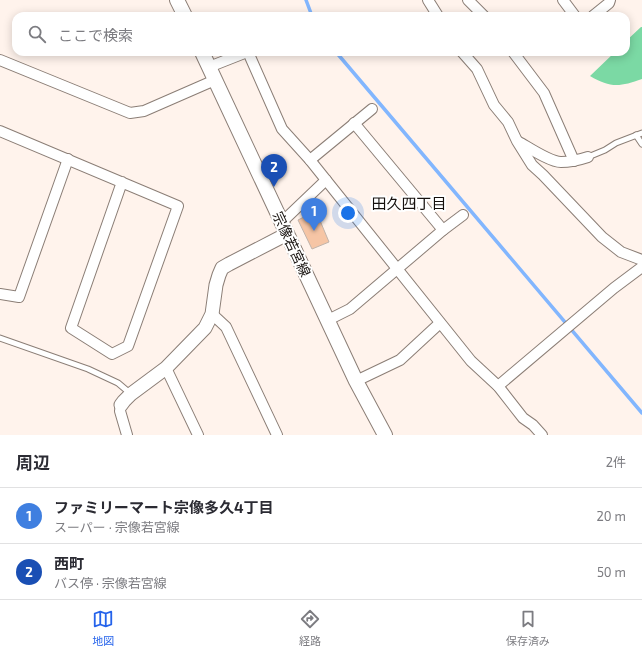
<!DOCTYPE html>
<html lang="ja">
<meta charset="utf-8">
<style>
body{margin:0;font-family:"Exo 2","Noto Sans JP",sans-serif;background:#f7f7f7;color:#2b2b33}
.you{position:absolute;left:348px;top:213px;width:14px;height:14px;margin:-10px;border:3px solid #fff;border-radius:50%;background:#1a73e8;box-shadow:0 0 0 6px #1a73e833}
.badge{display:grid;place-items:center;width:26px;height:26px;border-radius:50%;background:#2563eb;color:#fff;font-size:13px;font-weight:700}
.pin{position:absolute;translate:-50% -33px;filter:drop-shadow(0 1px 2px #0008)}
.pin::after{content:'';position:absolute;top:21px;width:14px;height:12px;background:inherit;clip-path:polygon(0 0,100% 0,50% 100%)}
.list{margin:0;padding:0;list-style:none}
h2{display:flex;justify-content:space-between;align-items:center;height:52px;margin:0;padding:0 16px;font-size:17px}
h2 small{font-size:13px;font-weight:400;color:#7c7c81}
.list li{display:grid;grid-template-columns:26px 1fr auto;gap:12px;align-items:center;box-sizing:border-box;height:56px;padding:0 16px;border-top:1px solid #e1e1e2}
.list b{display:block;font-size:15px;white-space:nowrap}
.list p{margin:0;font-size:13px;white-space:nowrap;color:#7c7c81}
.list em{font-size:13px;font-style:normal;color:#7c7c81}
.icon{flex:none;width:22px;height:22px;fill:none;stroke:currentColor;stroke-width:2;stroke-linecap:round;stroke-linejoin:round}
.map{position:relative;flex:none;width:642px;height:435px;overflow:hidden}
.search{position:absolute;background:#fff;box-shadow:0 2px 10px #0003;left:12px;right:12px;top:12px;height:44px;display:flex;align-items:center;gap:10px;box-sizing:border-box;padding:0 14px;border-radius:12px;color:#7c7c81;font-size:15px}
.sheet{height:164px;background:#fff}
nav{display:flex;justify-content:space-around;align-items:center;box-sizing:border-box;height:56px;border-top:1px solid #e1e1e2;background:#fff;font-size:11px;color:#7c7c81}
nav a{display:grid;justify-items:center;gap:2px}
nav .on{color:#2563eb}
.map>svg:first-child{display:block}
.forest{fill:#7bd9a4}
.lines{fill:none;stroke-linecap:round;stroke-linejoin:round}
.stream{stroke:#82b6fe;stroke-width:3.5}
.building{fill:#f6c5a5;stroke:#c1b4ab}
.service-casing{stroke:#8b7e76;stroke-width:7}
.minor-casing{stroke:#8b7e76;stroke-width:12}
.tertiary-casing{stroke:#8b7e76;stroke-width:15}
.secondary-casing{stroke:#8b7e76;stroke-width:16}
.service{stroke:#fff;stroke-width:5}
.minor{stroke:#fff;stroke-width:10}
.tertiary{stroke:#fff;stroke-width:13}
.secondary{stroke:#fff;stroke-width:14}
.labels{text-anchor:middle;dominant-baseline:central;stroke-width:4;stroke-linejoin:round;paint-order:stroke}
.street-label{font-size:14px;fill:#15100d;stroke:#fff}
.neighbourhood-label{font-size:15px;fill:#15100d;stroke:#fff}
</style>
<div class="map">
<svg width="642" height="435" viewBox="0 0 642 435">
<rect width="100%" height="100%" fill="#fff3ec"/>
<!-- forest -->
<path class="forest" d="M 641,27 L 642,27 L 642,79 C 620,87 610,88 590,76 L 615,52 L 626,52 L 626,41 Z"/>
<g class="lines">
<!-- stream -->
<g class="stream">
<path d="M 306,0 L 312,16"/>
<path d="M 336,52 L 642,413"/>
</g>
</g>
<!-- building -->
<path class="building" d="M 316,211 L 329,242 L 312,249 L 298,220 Z"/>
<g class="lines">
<defs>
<g id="service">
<path d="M 636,135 L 642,144"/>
<path d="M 588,157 L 605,150 L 616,143 L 642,133"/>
<path d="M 0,338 L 88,369 L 118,383 L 131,394"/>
</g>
<g id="minor">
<path d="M 428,0 L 438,16"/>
<path d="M 468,0 L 484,16"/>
<path d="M 563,0 L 575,16"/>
<path d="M 593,16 L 609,3 L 610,0"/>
<path d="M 248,52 L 282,129 L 310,160 L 326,180 L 471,361 L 498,386 L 523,418 L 533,425 L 542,435"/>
<path d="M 462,52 L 477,69 L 494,105 L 508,122 L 517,141 L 532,165 L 543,175 L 602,237 L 621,252 L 642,260"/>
<path d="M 513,52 L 544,93 L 574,161"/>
<path d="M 0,60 L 130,113 L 144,111 L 215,80"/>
<path d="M 209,67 L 247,52"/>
<path d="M 0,131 L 178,206 L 128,346 L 112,354 L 71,328 L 122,182"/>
<path d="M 519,142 C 528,147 550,162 561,162 C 570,162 579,160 588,157"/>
<path d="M 310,160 L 372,109"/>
<path d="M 282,222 L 326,180"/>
<path d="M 443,230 L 463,215"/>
<path d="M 0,294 L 19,297 L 68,159"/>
<path d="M 212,314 L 226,327 L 277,435"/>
<path d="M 328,320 L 350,309 L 443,230 L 354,123"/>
<path d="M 166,368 L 198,435"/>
<path d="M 356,381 L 400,360 L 440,323"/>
<path d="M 498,386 L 614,288 L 642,267"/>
<path d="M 121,405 L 120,411 L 127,435"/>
</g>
<path id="tertiary" d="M 121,405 L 124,401 L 131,394 L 166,368 L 205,328 L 212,314 L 216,285 L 219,275 L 222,268 L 229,264 L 287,234"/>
<g id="secondary">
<path d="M 177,0 L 185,16"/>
<path d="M 202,52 L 356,381 L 385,435"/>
</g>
</defs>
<!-- service casing -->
<use href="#service" class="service-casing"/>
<!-- minor casing -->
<use href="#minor" class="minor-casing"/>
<!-- tertiary casing -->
<use href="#tertiary" class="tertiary-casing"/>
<!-- secondary casing -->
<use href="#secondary" class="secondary-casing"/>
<!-- service -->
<use href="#service" class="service"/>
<!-- minor -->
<use href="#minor" class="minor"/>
<!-- tertiary -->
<use href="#tertiary" class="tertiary"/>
<!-- secondary -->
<use href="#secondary" class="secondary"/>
</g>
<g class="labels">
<!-- street labels -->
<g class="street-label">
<text transform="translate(292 244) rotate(65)">宗像若宮線</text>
</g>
<!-- neighbourhood labels -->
<g class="neighbourhood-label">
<text x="409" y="203">田久四丁目</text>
</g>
</g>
</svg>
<div class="you"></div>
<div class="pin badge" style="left:314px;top:231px;background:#3f7fe0">1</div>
<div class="pin badge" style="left:274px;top:187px;background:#1a4fb4">2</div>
<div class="search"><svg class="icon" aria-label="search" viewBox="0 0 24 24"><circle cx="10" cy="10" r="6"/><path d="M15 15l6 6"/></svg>ここで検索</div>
</div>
<section class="sheet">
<h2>周辺<small>2件</small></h2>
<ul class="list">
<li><span class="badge" style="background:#3f7fe0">1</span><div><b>ファミリーマート宗像多久4丁目</b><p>スーパー · 宗像若宮線</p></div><em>20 m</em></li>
<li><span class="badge" style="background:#1a4fb4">2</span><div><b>西町</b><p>バス停 · 宗像若宮線</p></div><em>50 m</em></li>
</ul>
</section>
<nav>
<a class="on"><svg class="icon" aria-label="map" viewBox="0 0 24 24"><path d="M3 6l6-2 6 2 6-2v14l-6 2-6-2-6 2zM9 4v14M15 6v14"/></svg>地図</a>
<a><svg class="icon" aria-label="directions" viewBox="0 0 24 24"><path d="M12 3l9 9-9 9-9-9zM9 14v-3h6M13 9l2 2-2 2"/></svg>経路</a>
<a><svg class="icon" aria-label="saved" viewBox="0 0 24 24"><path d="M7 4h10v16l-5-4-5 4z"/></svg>保存済み</a>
</nav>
